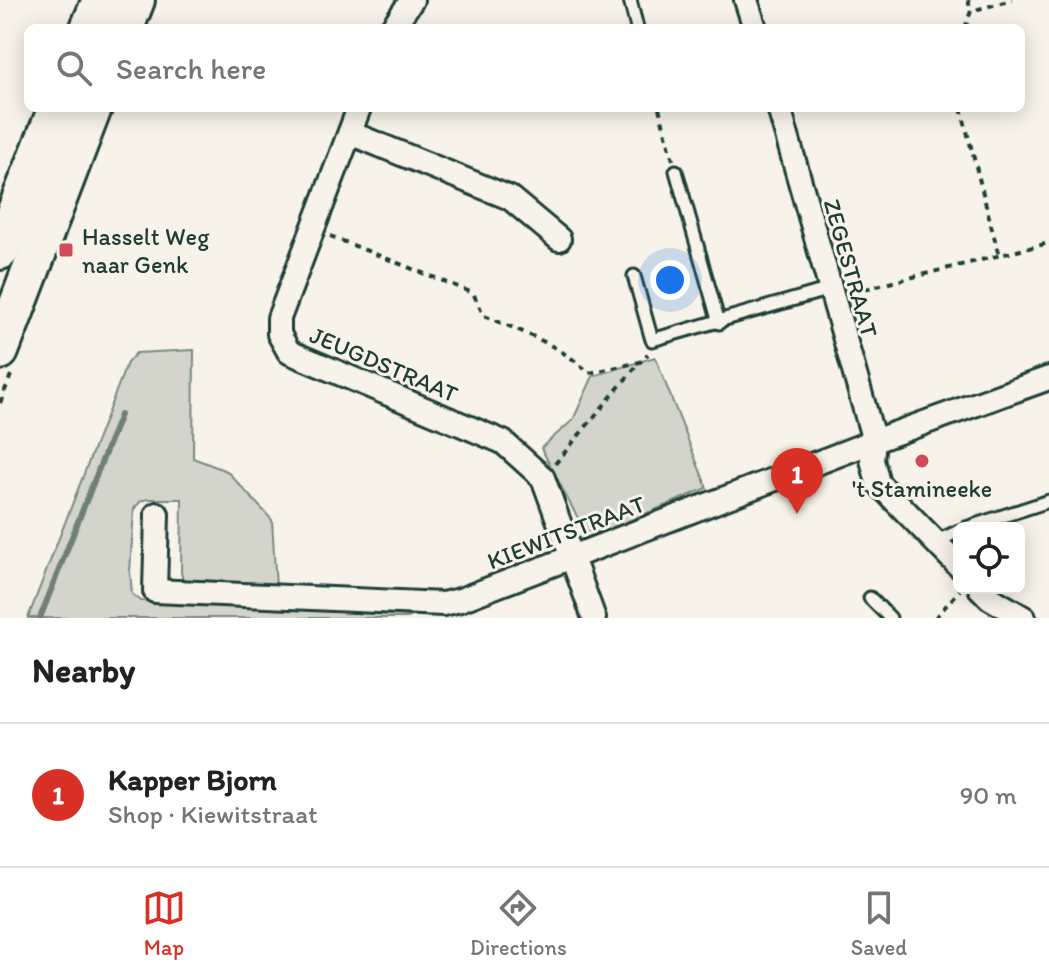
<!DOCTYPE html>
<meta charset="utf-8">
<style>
body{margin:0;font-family:Itim,sans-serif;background:#f6f6f6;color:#222}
.controls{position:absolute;right:24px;bottom:24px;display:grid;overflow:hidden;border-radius:12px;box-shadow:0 4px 20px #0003}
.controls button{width:72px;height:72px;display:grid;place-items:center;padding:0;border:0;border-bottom:2px solid #e0e0e0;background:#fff;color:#222;font:40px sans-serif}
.you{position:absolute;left:670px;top:280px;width:28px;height:28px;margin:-20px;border:6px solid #fff;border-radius:50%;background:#1a73e8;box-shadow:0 0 0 12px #1a73e833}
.badge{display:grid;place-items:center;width:52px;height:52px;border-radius:50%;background:#d93025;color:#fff;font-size:26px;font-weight:700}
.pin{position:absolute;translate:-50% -66px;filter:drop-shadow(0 2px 4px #0008)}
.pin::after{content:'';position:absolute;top:42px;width:28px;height:24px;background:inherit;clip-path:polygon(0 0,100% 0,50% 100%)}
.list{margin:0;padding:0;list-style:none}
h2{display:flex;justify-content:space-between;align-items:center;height:104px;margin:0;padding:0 32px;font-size:34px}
h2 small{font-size:26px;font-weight:400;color:#767676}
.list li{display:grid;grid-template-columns:52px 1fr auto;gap:24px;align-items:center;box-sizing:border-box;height:144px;padding:0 32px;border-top:2px solid #e0e0e0}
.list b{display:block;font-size:30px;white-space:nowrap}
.list p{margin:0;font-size:26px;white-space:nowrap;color:#767676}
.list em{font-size:26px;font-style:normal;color:#767676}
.icon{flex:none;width:44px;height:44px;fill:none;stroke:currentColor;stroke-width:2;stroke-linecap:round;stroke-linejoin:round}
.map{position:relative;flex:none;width:1049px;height:618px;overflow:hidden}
.search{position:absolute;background:#fff;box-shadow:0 4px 20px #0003;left:24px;right:24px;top:24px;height:88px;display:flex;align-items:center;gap:20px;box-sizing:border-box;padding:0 28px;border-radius:12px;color:#767676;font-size:30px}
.sheet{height:248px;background:#fff}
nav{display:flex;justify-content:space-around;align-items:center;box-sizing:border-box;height:112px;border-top:2px solid #e0e0e0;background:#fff;font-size:22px;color:#767676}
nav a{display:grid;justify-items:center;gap:4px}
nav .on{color:#d93025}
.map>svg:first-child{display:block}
.green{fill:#d3d5ca;stroke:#79897f;stroke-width:2}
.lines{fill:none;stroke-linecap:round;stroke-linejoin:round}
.stream{stroke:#6f8077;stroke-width:6}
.service-casing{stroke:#1f3d34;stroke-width:17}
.minor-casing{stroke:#1f3d34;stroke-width:28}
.primary-casing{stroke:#1f3d34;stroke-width:42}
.path{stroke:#1f3d34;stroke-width:4;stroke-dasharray:6 6;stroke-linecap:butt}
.service{stroke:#f7f3e8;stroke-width:11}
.minor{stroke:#f7f3e8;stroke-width:22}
.primary{stroke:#f7f3e8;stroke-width:36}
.poi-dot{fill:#d1495b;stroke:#f7f3e8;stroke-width:3}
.labels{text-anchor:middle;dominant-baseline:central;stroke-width:6;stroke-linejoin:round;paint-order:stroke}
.poi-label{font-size:24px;fill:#1f3d34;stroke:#f7f3e8;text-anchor:start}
.street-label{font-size:24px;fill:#1f3d34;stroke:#f7f3e8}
</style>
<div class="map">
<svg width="1049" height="618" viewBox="0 0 1049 618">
<rect width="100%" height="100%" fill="#f7f3e8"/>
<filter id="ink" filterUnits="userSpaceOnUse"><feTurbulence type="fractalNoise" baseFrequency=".0125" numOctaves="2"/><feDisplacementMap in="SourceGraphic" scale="16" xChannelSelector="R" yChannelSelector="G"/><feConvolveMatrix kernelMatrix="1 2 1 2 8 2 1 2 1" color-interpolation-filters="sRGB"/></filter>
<g filter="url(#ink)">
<!-- green -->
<g class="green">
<path d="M 194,350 L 193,458 L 227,471 L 272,520 L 276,588 L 190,587 L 183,581 L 181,572 L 182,499 L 149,499 L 141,501 L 134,509 L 130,571 L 132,594 L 141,601 L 412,616 L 407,618 L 28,618 L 127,363 L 136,353 Z"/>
<path d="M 655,357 L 707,488 L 600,533 L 587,531 L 575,513 L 541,448 L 573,420 L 593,376 Z"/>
</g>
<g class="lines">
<!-- stream -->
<path class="stream" d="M 40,618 L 120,415"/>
<defs>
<g id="service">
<path d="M 630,0 L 637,28"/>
<path d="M 676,171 L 719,323"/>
<path d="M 634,276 L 652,340 L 830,289"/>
<path d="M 966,528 L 1049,501"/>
<path d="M 935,542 L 959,531"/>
<path d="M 870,598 L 890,618"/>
</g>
<g id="minor">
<path d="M 746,0 L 755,28"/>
<path d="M 392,28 L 412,0"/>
<path d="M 359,108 L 279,318 L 279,334 L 289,352 L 503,442 L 543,478 L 594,618"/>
<path d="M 779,108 L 874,441 L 872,460 L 878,483 L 959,566"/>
<path d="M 350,133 L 510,198 L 559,239"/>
<path d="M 157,514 L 155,591 L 443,604 L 460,600 L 874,441 L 1049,378"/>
<path d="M 980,588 L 990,598 L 1024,618"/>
</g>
<g id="primary">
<path d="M 89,28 L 101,0"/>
<path d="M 125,28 L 136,0"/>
<path d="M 0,251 L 57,108"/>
<path d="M 0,351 L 93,108"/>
</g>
</defs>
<!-- service casing -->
<use href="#service" class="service-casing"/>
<!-- minor casing -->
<use href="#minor" class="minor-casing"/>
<!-- primary casing -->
<use href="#primary" class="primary-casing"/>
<!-- path -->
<g class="path">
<path d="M 968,0 L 971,11"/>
<path d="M 965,28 L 971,11 L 1012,0"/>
<path d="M 659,108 L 673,160"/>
<path d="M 961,108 L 999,256"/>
<path d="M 330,236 L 473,293 L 484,316 C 521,331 560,345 589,373 L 640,362 L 648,354"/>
<path d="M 853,292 L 1049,243"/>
<path d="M 0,403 L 11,375"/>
<path d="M 555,464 L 639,363"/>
<path d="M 935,618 L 960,590"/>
</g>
<!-- service -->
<use href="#service" class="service"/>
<!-- minor -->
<use href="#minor" class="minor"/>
<!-- primary -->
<use href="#primary" class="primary"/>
</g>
</g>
<!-- markers -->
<g class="poi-dot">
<rect x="58" y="242" width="16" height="16" rx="4"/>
<circle cx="922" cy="461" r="8"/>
</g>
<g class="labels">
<!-- poi labels -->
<g class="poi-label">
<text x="82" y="236">Hasselt Weg<tspan x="82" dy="28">naar Genk</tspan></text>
<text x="922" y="488" text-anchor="middle">'t Stamineeke</text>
</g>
<!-- street labels -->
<g class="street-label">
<text transform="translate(851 268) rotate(74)">ZEGESTRAAT</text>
<text transform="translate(384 364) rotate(23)">JEUGDSTRAAT</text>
<text transform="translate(566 532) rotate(-21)">KIEWITSTRAAT</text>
</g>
</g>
</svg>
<div class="controls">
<button><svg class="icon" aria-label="locate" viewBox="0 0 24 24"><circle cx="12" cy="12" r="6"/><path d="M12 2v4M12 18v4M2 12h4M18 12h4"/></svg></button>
</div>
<div class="you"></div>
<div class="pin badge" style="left:797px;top:514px">1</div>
<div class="search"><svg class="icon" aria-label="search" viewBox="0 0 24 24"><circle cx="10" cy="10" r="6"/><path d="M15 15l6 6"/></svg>Search here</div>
</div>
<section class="sheet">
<h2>Nearby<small></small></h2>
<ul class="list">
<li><span class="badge">1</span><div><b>Kapper Bjorn</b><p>Shop · Kiewitstraat</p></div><em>90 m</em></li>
</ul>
</section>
<nav>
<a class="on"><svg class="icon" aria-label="map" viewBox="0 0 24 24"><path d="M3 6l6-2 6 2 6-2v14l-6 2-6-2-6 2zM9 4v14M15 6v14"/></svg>Map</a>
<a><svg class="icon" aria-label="directions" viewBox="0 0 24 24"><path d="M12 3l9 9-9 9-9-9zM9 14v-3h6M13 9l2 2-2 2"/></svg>Directions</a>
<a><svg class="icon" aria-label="saved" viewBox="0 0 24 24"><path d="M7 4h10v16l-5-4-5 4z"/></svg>Saved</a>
</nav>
